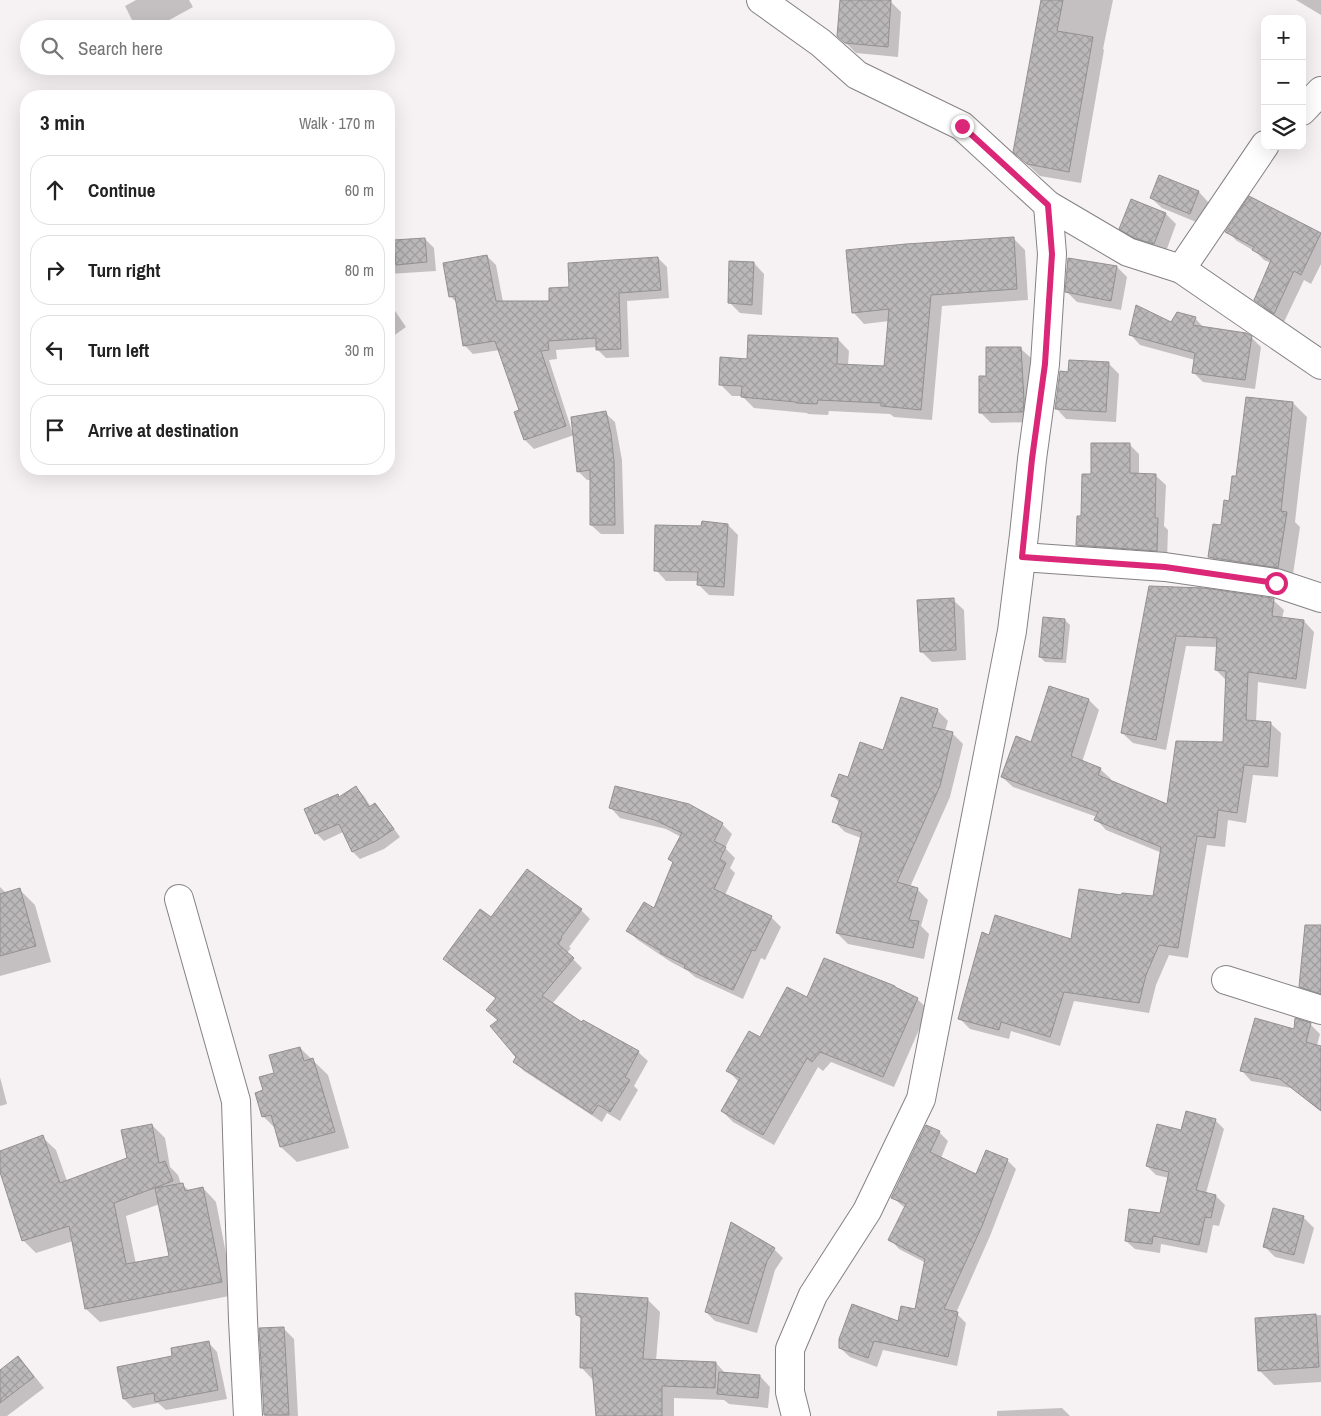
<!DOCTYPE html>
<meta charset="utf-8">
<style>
body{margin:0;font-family:"Archivo Narrow",sans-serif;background:#f2f2f2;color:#222}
.controls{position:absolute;right:15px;top:15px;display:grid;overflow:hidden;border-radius:10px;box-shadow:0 5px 20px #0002}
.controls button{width:45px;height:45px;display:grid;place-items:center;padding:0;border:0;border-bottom:1px solid #e0e0e0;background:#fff;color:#222;font:25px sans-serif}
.stop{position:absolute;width:15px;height:15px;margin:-11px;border:4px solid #db2777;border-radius:50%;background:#fff}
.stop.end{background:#db2777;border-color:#fff;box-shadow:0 1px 5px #0008}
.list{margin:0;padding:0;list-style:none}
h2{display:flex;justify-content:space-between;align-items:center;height:65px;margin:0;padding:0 20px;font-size:21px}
h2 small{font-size:16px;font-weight:400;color:#767676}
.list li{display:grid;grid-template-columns:32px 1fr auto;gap:15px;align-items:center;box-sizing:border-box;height:70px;margin:0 10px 10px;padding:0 10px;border:1px solid #e0e0e0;border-radius:20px}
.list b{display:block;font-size:19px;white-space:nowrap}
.list em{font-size:16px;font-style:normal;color:#767676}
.icon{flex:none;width:28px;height:28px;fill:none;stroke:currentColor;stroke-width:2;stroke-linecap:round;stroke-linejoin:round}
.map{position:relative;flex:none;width:1321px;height:1416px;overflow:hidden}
.search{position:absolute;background:#fff;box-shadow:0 5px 20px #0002;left:20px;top:20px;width:375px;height:55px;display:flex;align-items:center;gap:12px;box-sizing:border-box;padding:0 18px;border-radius:28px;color:#767676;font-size:19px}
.panel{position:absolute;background:#fff;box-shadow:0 5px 20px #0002;left:20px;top:90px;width:375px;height:385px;border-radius:20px}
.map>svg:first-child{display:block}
.shadow{fill:#0003;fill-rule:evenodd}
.building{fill:url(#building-cross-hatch);stroke:#939092}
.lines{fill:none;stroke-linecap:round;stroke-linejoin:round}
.minor-casing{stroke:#858283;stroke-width:30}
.minor{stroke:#fff;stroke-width:28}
.route{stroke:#db2777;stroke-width:6}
</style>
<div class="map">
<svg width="1321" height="1416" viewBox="0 0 1321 1416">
<defs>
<pattern id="building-cross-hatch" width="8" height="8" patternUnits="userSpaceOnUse" patternTransform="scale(1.25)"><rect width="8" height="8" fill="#bbb8ba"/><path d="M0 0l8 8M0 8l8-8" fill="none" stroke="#a09d9f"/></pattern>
</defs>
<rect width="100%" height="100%" fill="#f6f1f3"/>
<!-- shadow -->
<g class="shadow">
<path d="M 136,0 L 189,0 L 193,7 L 153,29 L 139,29 L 134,24 L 125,6 Z"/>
<path d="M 841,0 L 891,2 L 901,12 L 898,57 L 856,53 L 849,46 L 838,36 Z"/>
<path d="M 1042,0 L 1113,0 L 1103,49 L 1104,50 L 1081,183 L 1040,176 L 1027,164 Z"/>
<path d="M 1296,0 L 1321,0 L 1321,15 Z"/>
<path d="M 1160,177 L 1199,192 L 1209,203 L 1201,224 L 1162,208 L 1151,198 Z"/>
<path d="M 1250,198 L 1321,235 L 1321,264 L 1311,284 L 1304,280 L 1284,322 L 1266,310 L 1256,300 L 1271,263 L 1264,260 L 1256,252 L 1237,241 L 1227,231 Z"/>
<path d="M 1132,201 L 1166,214 L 1176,224 L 1165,254 L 1131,239 L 1121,229 Z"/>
<path d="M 1013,238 L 1025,250 L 1028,300 L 942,306 L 932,420 L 894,417 L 890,414 L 829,411 L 828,415 L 808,414 L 807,413 L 754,408 L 742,396 L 732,396 L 720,384 L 748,360 L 838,339 L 849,351 L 848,365 L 885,367 L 889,321 L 864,324 L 853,312 Z"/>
<path d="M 425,239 L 434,248 L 436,271 L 389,274 L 389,242 Z"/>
<path d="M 487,256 L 496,265 L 503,302 L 551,302 L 571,288 L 658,258 L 667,267 L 669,298 L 627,301 L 629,357 L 606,358 L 597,349 L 597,347 L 556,350 L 557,359 L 549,360 L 572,431 L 605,413 L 615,422 L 622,460 L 624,534 L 601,534 L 591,525 L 591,480 L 587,480 L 578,471 L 574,435 L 534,449 L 525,440 L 516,413 L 521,411 L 500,350 L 473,354 L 464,345 L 457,303 L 451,297 Z"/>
<path d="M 754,263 L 764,274 L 762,315 L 740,313 L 730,303 Z"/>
<path d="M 1117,267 L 1127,277 L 1121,310 L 1077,302 L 1067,292 Z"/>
<path d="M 389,302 L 406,327 L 389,339 Z"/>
<path d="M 1195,318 L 1204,328 L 1251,337 L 1261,347 L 1255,389 L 1203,382 L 1194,373 L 1195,360 L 1140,345 L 1131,335 Z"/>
<path d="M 1020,348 L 1031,358 L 1034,411 L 1033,422 L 991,423 L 980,412 L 987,377 Z"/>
<path d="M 1108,363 L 1119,374 L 1116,422 L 1066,419 L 1056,408 L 1069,373 Z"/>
<path d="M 1293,403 L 1307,417 L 1295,522 L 1300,527 L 1292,581 L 1224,571 L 1209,557 L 1230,502 Z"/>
<path d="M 1129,444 L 1139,454 L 1139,475 L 1155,475 L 1166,485 L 1164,526 L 1168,530 L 1167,560 L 1088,555 L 1077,545 L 1092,475 Z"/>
<path d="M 728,525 L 738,535 L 734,596 L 709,595 L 698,584 L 698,581 L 666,581 L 656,570 L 702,527 Z"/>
<path d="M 1150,587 L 1273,600 L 1284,610 L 1282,618 L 1304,621 L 1314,632 L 1306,689 L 1258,682 L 1256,722 L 1270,723 L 1281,733 L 1278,777 L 1253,775 L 1246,823 L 1228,820 L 1225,847 L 1207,845 L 1188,958 L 1169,955 L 1156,985 L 1149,1013 L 1074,1001 L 1060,1046 L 1011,1031 L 1009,1039 L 970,1029 L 960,1019 L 1072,940 L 1122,896 L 1154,897 L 1162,853 L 1106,830 L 1096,819 L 1097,817 L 1013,787 L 1002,777 L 1032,743 L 1089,700 L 1099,710 L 1082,762 L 1100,769 L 1111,779 L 1110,782 L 1168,806 L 1224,743 L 1226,680 L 1216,670 L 1218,647 L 1186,646 L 1166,750 L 1133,743 L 1122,733 Z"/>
<path d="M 953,600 L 964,610 L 966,660 L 932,662 L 921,651 Z"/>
<path d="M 1065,620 L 1070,625 L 1066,663 L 1045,662 L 1040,657 Z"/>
<path d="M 937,710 L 948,721 L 945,731 L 952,733 L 963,744 L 950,797 L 910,887 L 917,889 L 928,900 L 921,926 L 929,934 L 924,959 L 848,944 L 837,933 L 861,838 L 845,832 L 834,821 L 840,803 L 833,796 L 849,779 Z"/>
<path d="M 356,788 L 364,796 L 371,807 L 375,804 L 382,812 L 400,837 L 384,849 L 360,859 L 353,852 L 343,832 L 324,841 L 317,834 L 306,809 L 338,795 L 340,798 Z"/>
<path d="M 611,808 L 722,824 L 732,834 L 725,848 L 735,858 L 730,868 L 735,873 L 725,895 L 771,917 L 781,927 L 765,960 L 761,958 L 743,999 L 695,977 L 688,971 L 671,962 L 638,940 L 628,931 L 654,910 L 674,863 L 669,859 L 681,837 L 666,829 L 620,818 Z"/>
<path d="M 0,887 L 6,893 L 20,890 L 35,905 L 51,962 L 0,976 Z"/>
<path d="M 581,910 L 590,919 L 569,947 L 571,948 L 567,953 L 582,968 L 552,1004 L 582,1024 L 583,1022 L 638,1052 L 648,1061 L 634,1086 L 638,1090 L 620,1121 L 607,1113 L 602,1122 L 524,1071 L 514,1061 L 517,1057 L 499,1020 L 497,999 L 454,968 L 445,959 L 491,919 Z"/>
<path d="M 1321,969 L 1321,1000 L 1310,997 L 1300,986 Z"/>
<path d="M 808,999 L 917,999 L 928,1009 L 894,1087 L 831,1062 L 823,1071 L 818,1067 L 774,1145 L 733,1122 L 722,1111 L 739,1082 L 728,1071 Z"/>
<path d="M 1310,1024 L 1320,1034 L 1317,1045 L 1321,1049 L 1321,1111 L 1291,1088 L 1251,1081 L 1242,1071 L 1295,1031 Z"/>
<path d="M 300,1048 L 328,1075 L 349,1148 L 297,1162 L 281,1147 L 277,1130 L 263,1116 L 265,1091 Z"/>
<path d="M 0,1077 L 7,1104 L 0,1106 Z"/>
<path d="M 1215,1120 L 1224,1129 L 1206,1193 L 1216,1196 L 1225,1205 L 1219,1226 L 1213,1225 L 1207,1253 L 1161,1244 L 1160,1253 L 1135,1249 L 1126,1241 L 1161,1214 L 1169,1178 L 1156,1175 L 1147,1166 L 1182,1131 Z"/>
<path d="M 152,1125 L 165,1138 L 170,1167 L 178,1175 L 181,1184 L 190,1191 L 203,1188 L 216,1202 L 234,1295 L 100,1322 L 86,1309 L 73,1241 L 36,1253 L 23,1240 L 0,1169 L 0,1153 L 42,1137 L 56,1150 L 67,1181 L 128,1159 ZM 160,1204 L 171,1257 L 136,1264 L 126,1216 Z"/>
<path d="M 939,1132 L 948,1141 L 941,1158 L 977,1176 L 1007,1160 L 1016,1169 L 990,1236 L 956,1313 L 966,1323 L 957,1366 L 883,1350 L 877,1367 L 850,1357 L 840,1348 L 899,1322 L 916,1310 L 926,1263 L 899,1249 L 890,1239 L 905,1208 L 892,1197 Z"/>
<path d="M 1304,1218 L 1314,1228 L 1304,1264 L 1275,1257 L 1264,1246 Z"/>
<path d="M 774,1249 L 783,1258 L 775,1270 L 757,1333 L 715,1321 L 706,1312 Z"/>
<path d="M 648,1300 L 660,1312 L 656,1361 L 716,1363 L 726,1374 L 760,1376 L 770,1387 L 768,1408 L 729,1404 L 724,1400 L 674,1398 L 674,1416 L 597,1416 L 593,1380 L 581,1367 L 582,1320 L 577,1315 Z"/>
<path d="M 1321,1315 L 1321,1382 L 1274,1385 L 1259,1370 L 1256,1319 Z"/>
<path d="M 260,1329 L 284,1329 L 294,1339 L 298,1416 L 265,1416 Z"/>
<path d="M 208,1342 L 217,1352 L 227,1399 L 166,1410 L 158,1403 L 133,1408 L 124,1399 L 173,1357 Z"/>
<path d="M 18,1358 L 28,1368 L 44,1388 L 7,1416 L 0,1416 L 0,1371 Z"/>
<path d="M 1062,1408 L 1070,1416 L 997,1416 L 997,1411 Z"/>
</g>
<!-- building -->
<g class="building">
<path d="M 840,0 L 891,0 L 888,47 L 845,43 L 837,36 Z"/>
<path d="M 1041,0 L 1063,0 L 1057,31 L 1093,37 L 1069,172 L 1027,164 L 1013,152 Z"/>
<path d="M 1159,175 L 1199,191 L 1190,214 L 1150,198 Z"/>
<path d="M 1249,196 L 1321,233 L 1301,275 L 1294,271 L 1274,314 L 1254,300 L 1271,260 L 1252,250 L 1254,247 L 1225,232 Z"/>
<path d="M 1131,199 L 1166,213 L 1154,244 L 1134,238 L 1119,229 Z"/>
<path d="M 1014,237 L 1017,289 L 931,295 L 921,410 L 881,406 L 881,403 L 818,400 L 817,404 L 796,403 L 796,402 L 741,397 L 742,386 L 719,385 L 720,357 L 747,359 L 748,335 L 838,338 L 837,364 L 884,366 L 889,309 L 852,313 L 846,250 L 906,244 Z"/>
<path d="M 425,238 L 427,262 L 396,265 L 394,240 Z"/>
<path d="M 487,255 L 496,301 L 549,301 L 549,288 L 569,287 L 568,263 L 658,257 L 661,290 L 619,293 L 621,349 L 596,350 L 596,338 L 548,341 L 549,350 L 541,351 L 566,426 L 524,440 L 514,412 L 519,410 L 495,341 L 463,346 L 455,296 L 449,297 L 443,263 Z"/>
<path d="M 1068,258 L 1117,266 L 1111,301 L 1065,292 Z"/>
<path d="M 729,261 L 754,262 L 752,305 L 728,303 Z"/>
<path d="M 1136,305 L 1171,322 L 1177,312 L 1196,317 L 1193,325 L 1246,333 L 1252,336 L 1245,380 L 1192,373 L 1195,353 L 1129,335 Z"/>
<path d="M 986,347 L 1021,347 L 1024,400 L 1023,412 L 979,413 L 979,376 L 986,376 Z"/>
<path d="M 1069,360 L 1109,362 L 1106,412 L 1055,409 L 1060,371 L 1068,372 Z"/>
<path d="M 1246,397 L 1293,402 L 1281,511 L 1287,512 L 1278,568 L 1208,557 L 1213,524 L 1221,525 L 1224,500 L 1229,501 L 1232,476 L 1236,476 Z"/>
<path d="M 606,411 L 611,434 L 614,461 L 615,525 L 590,525 L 590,470 L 577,472 L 571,417 Z"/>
<path d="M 1091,443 L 1130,443 L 1130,473 L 1156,474 L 1155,518 L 1158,518 L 1157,551 L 1076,545 L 1077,516 L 1081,516 L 1082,474 L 1091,474 Z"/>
<path d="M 702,521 L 728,524 L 724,587 L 697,585 L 698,572 L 654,571 L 655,525 L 701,526 Z"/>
<path d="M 1149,586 L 1204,588 L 1272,598 L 1274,599 L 1272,616 L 1304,620 L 1296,679 L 1248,672 L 1246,720 L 1271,722 L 1268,767 L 1244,765 L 1237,813 L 1218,810 L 1215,838 L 1197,836 L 1178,948 L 1159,945 L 1146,975 L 1139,1003 L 1064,992 L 1050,1037 L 1001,1022 L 999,1030 L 958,1019 L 982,932 L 989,935 L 995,915 L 1071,939 L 1079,889 L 1121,895 L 1122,893 L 1153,896 L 1161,847 L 1094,820 L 1098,812 L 1001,777 L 1016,736 L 1031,742 L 1049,686 L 1089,699 L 1071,756 L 1101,768 L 1098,775 L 1167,804 L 1176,741 L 1223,742 L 1226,671 L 1215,670 L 1217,638 L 1176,636 L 1156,740 L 1121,733 Z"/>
<path d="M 954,598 L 956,650 L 920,652 L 917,600 Z"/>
<path d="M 1043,617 L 1065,619 L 1062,659 L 1039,657 Z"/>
<path d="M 901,697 L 938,709 L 932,727 L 953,732 L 940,786 L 897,882 L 918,888 L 909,920 L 919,921 L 913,948 L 836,933 L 862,832 L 832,822 L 840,799 L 831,796 L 839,774 L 848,777 L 860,742 L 883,750 Z"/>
<path d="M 356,786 L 369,807 L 375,803 L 394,829 L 376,841 L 352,852 L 339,824 L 315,834 L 304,809 L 338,794 L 339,797 Z"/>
<path d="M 615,786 L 689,804 L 723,823 L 714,841 L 726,847 L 720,859 L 726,863 L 714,889 L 772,916 L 755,951 L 752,950 L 733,990 L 684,968 L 685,965 L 660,953 L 661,951 L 626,931 L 644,902 L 654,908 L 673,862 L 668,859 L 682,833 L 655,820 L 609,808 Z"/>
<path d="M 527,869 L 582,909 L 561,937 L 562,938 L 558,944 L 574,958 L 542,996 L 582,1022 L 583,1020 L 639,1051 L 625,1077 L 630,1080 L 610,1112 L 598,1105 L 592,1114 L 513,1062 L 516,1057 L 490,1026 L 498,1020 L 486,1010 L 496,998 L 443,959 L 480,909 L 491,917 Z"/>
<path d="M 20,888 L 36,946 L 0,956 L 0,894 Z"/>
<path d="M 1305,925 L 1321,925 L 1321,994 L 1299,987 Z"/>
<path d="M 824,958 L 895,986 L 895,987 L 918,998 L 883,1077 L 820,1052 L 812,1062 L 807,1058 L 763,1135 L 721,1111 L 740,1078 L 726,1071 L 749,1031 L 760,1037 L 787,987 L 807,997 Z"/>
<path d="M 1255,1018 L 1294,1029 L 1295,1018 L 1311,1023 L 1306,1042 L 1321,1046 L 1321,1111 L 1280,1079 L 1240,1071 Z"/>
<path d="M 300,1047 L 304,1061 L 313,1058 L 335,1132 L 280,1147 L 271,1115 L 262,1117 L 255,1093 L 263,1090 L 259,1077 L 274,1073 L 269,1055 Z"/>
<path d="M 1186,1111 L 1216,1119 L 1196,1190 L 1216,1195 L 1211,1218 L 1205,1217 L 1199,1245 L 1153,1236 L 1152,1244 L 1125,1241 L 1129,1209 L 1160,1213 L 1169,1172 L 1146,1166 L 1157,1124 L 1181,1130 Z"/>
<path d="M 152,1124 L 159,1163 L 165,1161 L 173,1181 L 114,1203 L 126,1264 L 169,1256 L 155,1188 L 183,1183 L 185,1191 L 203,1187 L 222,1282 L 85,1309 L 69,1226 L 22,1241 L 0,1172 L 0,1151 L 43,1135 L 60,1183 L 127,1158 L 121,1130 Z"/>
<path d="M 926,1125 L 940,1131 L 930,1152 L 976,1174 L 986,1150 L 1008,1159 L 982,1226 L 944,1309 L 958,1312 L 948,1357 L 874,1341 L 868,1358 L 839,1348 L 839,1339 L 852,1304 L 898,1321 L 901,1306 L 915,1309 L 925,1259 L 888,1240 L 906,1204 L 891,1198 Z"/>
<path d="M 1273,1208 L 1304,1216 L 1294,1255 L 1263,1247 Z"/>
<path d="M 731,1222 L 775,1248 L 767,1261 L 748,1324 L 705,1312 Z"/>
<path d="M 575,1293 L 648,1298 L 643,1359 L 716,1362 L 715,1388 L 662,1386 L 662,1416 L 596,1416 L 592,1368 L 580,1368 L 581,1316 L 576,1315 Z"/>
<path d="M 1316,1314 L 1319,1367 L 1258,1371 L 1255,1318 Z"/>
<path d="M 284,1327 L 289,1415 L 264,1415 L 259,1328 Z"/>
<path d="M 209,1341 L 218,1390 L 155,1402 L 154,1393 L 123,1399 L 117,1367 L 172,1356 L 171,1348 Z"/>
<path d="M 18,1356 L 34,1377 L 0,1403 L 0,1370 Z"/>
<path d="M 719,1372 L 760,1375 L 758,1398 L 717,1394 Z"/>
</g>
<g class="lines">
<defs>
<g id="minor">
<path d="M 761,0 L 821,43 L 857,75 L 962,126 L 1048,205 L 1128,252 L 1181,269 L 1321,365"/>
<path d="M 1302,111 L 1321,91"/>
<path d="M 1181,269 L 1265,145"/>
<path d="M 1022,557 L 1165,567 L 1276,583 L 1321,598"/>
<path d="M 179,899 L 236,1101 L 243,1320 L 248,1416"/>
<path d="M 1226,980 L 1321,1010"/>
<path d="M 796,1416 L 790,1392 L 790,1349 L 813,1295 L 867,1211 L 921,1099 L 1012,631 L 1024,535 L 1032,459 L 1045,364 L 1052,254 L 1048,205"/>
</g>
</defs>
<!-- minor casing -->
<use href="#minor" class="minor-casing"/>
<!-- minor -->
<use href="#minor" class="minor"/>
</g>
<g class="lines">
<!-- route -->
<path class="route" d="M 962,126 L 1048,205 L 1052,254 L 1045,364 L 1032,459 L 1022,557 L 1165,567 L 1276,583"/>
</g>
</svg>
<div class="controls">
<button>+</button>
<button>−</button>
<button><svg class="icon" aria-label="layers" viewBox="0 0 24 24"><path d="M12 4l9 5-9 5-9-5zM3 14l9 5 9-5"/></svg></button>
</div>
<div class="stop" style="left:1276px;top:583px"></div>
<div class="stop end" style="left:962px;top:126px"></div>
<div class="search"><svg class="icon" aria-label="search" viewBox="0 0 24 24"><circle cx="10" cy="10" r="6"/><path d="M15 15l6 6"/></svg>Search here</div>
<section class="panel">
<h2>3 min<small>Walk · 170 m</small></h2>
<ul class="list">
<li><svg class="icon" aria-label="ahead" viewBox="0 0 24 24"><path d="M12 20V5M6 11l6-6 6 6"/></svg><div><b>Continue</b></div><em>60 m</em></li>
<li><svg class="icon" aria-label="right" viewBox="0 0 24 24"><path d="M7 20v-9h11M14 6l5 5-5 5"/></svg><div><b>Turn right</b></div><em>80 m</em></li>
<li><svg class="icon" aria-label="left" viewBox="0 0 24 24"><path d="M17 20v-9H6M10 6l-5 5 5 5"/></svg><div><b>Turn left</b></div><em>30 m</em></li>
<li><svg class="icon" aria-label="arrive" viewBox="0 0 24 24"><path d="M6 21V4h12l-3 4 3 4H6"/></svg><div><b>Arrive at destination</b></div></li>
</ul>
</section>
</div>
